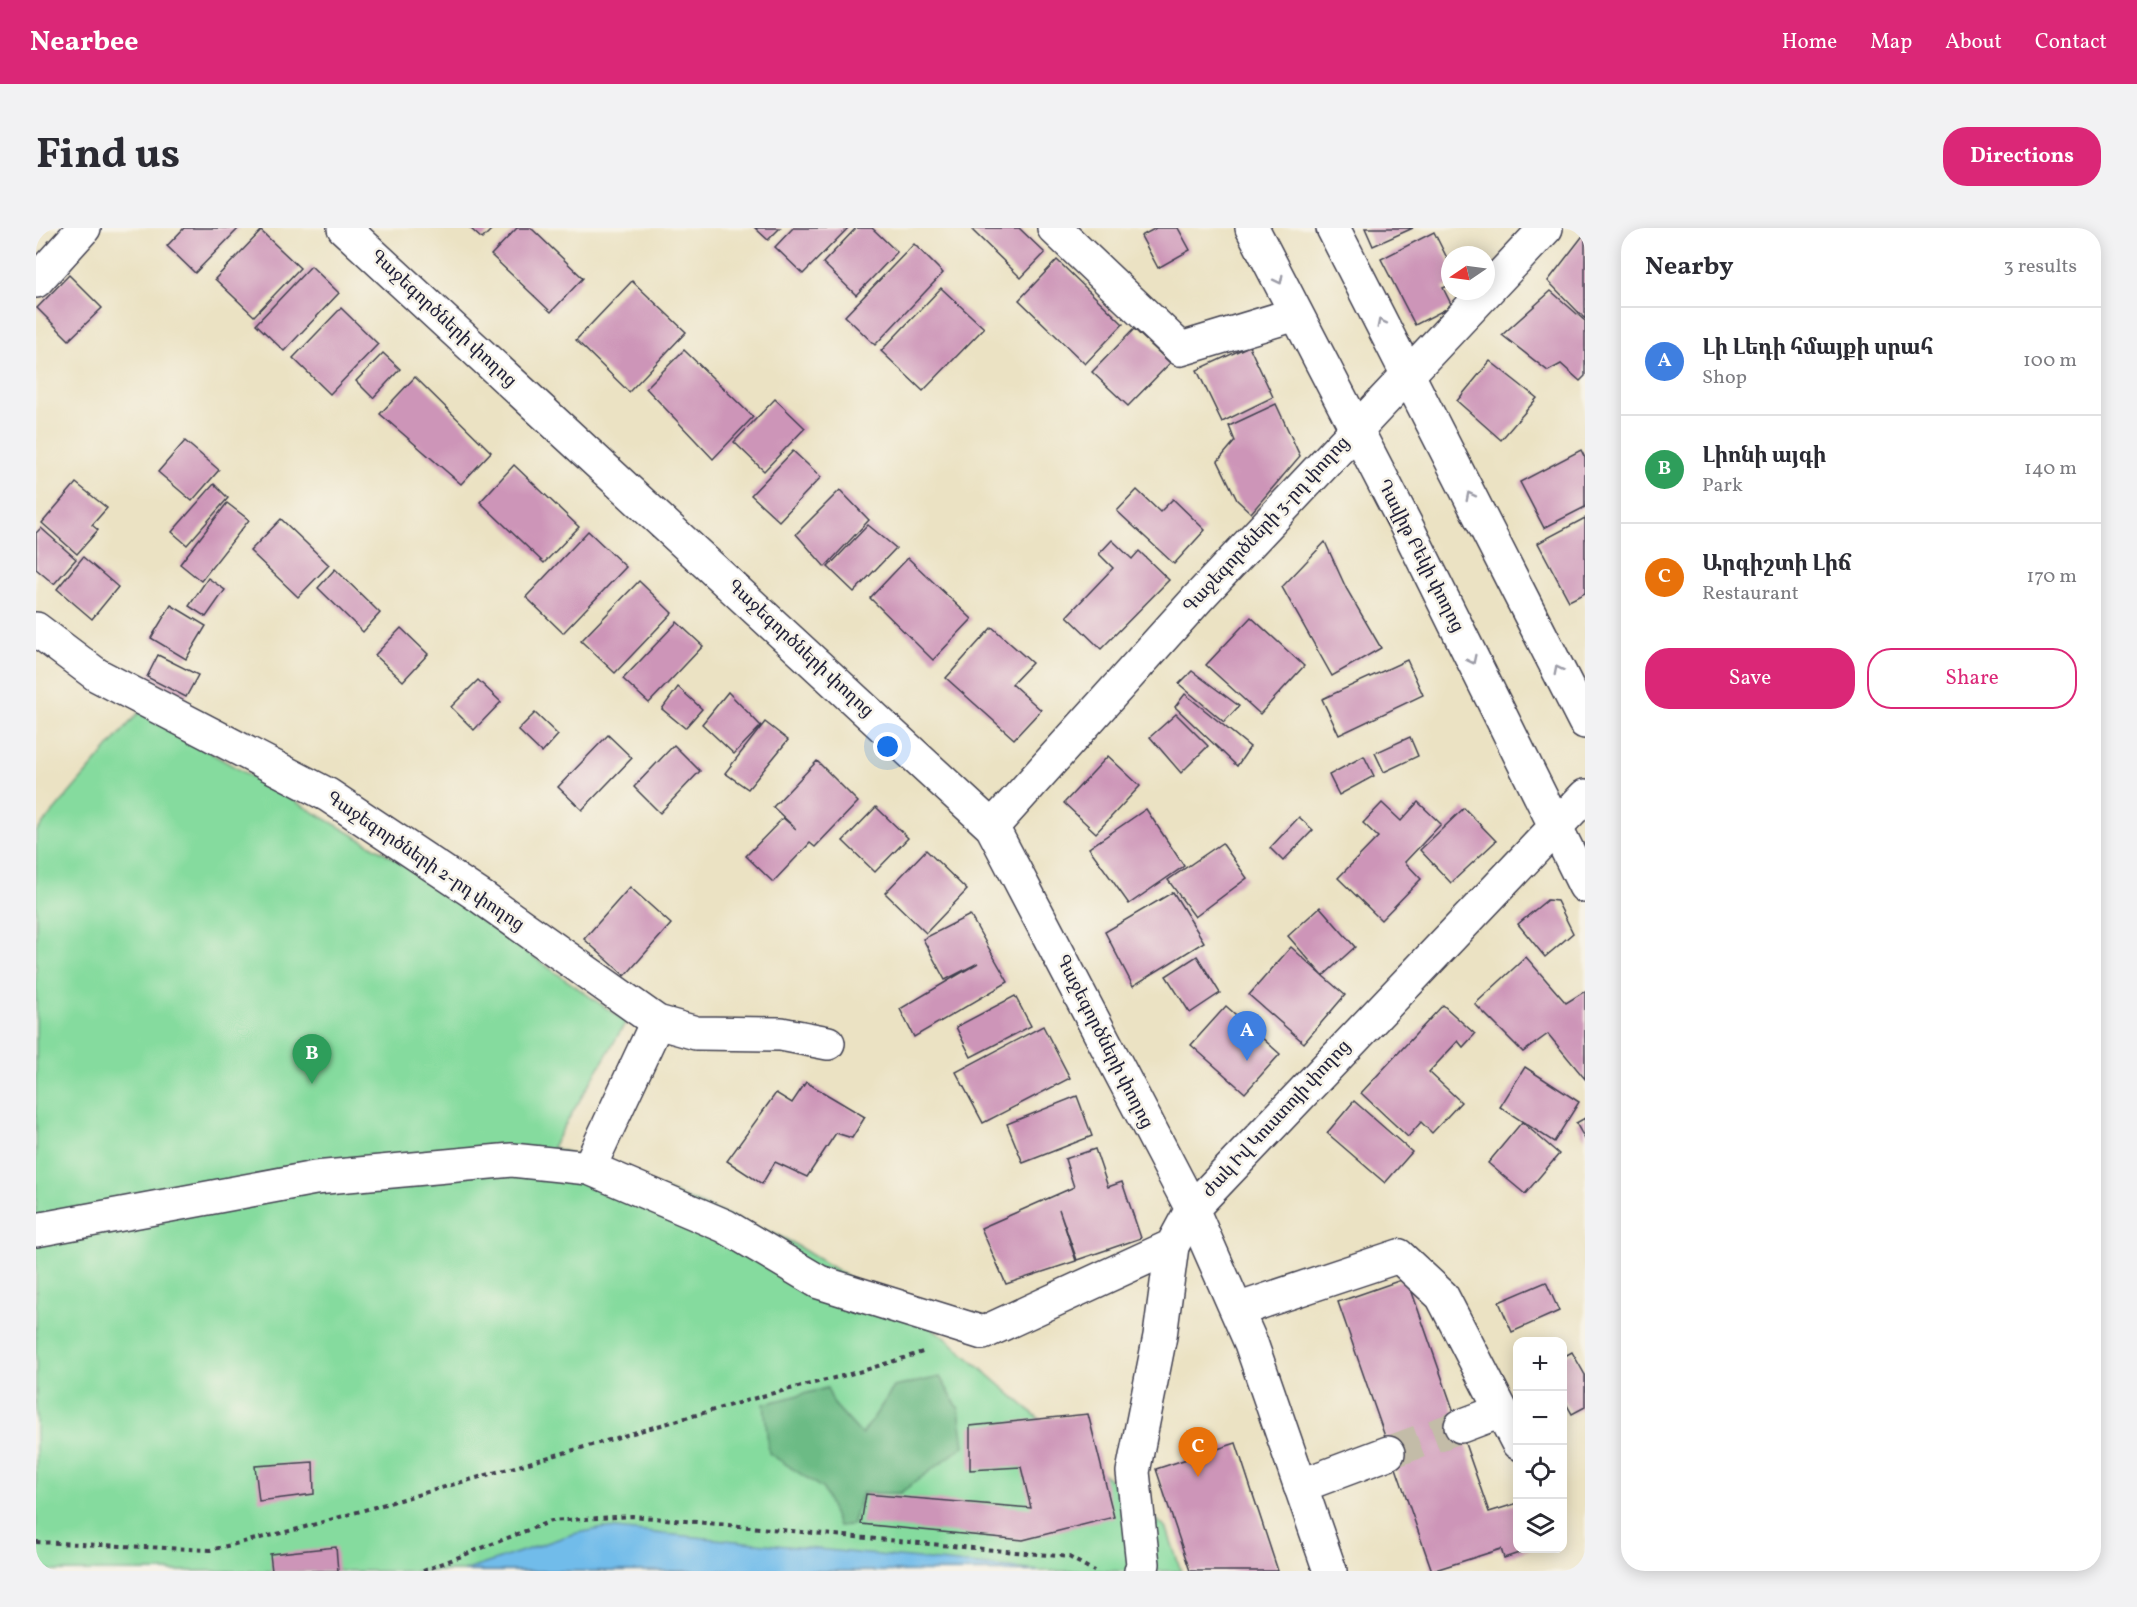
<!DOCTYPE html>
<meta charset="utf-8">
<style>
body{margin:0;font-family:Vollkorn,"Noto Serif Armenian",serif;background:#f2f2f3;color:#2b2b33}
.controls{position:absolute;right:18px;bottom:18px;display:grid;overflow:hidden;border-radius:12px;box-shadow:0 3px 15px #0003}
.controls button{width:54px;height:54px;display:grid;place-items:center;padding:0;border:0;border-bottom:2px solid #e1e1e2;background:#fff;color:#2b2b33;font:30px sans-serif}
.compass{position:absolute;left:1405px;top:18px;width:54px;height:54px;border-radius:50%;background:#fff;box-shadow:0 3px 15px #0003;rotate:257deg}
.you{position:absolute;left:852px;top:519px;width:21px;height:21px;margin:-15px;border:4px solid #fff;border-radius:50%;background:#1a73e8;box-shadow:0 0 0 9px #1a73e833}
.badge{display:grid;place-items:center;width:39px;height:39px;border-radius:50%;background:#db2777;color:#fff;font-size:20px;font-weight:700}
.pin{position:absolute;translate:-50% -50px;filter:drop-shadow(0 2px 3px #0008)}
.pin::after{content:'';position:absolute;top:32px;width:21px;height:18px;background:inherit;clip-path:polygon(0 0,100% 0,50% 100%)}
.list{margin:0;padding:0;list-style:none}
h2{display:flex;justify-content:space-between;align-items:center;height:78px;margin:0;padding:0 24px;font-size:26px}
h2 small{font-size:20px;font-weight:400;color:#7c7c81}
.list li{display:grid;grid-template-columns:39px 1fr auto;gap:18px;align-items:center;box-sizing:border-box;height:108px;padding:0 24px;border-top:2px solid #e1e1e2}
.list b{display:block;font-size:22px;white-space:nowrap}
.list p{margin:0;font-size:20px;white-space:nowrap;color:#7c7c81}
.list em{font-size:20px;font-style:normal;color:#7c7c81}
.actions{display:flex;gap:12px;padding:18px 24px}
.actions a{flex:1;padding:14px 0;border:2px solid #db2777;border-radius:24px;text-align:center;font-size:21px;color:#db2777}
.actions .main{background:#db2777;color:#fff}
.icon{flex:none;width:33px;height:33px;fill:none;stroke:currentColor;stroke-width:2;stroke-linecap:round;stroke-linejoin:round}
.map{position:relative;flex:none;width:1549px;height:1343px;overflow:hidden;border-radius:24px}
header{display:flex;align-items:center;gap:36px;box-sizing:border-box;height:84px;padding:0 30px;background:#db2777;color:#fff}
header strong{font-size:28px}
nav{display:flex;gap:33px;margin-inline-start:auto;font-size:21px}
.intro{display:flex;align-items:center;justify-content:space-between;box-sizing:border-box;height:144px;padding:0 36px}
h1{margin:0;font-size:42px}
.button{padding:15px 27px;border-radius:24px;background:#db2777;color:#fff;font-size:21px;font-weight:700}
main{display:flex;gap:36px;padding:0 36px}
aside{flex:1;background:#fff;border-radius:24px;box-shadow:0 3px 15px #0003}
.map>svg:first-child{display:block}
.green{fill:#85db9e;stroke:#547e6c;stroke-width:1.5}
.forest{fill:#6cbb85;stroke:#476e60;stroke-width:1.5}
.water{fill:#71bcea;stroke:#4a6f92;stroke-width:1.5}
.building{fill:#cd95b8}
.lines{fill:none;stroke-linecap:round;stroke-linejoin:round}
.minor-tunnel{stroke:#c3bca8;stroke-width:33;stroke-dasharray:33 16;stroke-linecap:butt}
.minor-casing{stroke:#403f4f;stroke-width:36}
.major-casing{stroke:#403f4f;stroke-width:36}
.path{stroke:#403f4f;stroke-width:4;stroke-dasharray:4.5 4.5;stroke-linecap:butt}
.minor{stroke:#fff;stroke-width:33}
.major{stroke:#fff;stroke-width:33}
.oneway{stroke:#9c9ca7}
.labels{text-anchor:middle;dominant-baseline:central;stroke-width:5;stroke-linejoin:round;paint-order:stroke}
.street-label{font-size:18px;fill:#22223b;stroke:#f7f3e8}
</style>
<header>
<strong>Nearbee</strong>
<nav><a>Home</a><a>Map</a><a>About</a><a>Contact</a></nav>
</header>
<div class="intro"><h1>Find us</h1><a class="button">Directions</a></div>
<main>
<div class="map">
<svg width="1549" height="1343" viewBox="0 0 1549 1343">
<rect width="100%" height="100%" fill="#f7f3e8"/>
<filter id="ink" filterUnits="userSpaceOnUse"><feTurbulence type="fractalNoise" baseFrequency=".0167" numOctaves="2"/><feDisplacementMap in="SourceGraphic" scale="12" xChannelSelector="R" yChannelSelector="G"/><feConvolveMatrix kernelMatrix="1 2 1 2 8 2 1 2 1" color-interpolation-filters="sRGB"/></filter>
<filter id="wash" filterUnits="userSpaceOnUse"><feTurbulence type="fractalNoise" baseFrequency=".008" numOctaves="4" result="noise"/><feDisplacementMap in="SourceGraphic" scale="24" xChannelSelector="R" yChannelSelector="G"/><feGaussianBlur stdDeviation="1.35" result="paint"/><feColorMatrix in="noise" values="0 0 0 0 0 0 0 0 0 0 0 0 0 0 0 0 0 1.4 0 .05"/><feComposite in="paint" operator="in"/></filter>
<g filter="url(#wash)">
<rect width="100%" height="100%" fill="#ebe2c3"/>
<!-- green -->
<path class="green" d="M 103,484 L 354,628 L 590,794 L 516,919 L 581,942 L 750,1011 L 905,1106 L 1131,1301 L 1145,1343 L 0,1343 L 0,604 Z"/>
<!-- forest -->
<path class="forest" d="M 904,1149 L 923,1181 L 928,1218 L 864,1265 L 826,1265 L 816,1297 L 802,1298 L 787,1261 L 733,1225 L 728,1176 L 791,1160 L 798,1176 L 826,1207 L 858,1159 Z"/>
<!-- water -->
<path class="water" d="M 568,1300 L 1003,1343 L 428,1343 L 537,1306 Z"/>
<g id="blocks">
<!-- building -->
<g class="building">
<path d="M 148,0 L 203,0 L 159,45 L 131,18 Z"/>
<path d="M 434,0 L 457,0 L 446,11 Z"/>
<path d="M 481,0 L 495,0 L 547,50 L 515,84 L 455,27 Z"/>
<path d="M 719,0 L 744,0 L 732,12 Z"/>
<path d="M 757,0 L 812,0 L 767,46 L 739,19 Z"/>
<path d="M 820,0 L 836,0 L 861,24 L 820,67 L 787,35 Z"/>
<path d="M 940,0 L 983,0 L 1009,25 L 985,50 L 937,3 Z"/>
<path d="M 1120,0 L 1142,0 L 1154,22 L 1122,40 L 1105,8 Z"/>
<path d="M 1329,0 L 1377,0 L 1337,18 Z"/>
<path d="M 225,3 L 264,40 L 218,88 L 179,51 Z"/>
<path d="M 1398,4 L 1414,36 L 1414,57 L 1407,60 L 1416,78 L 1379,97 L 1345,31 Z"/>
<path d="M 1549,5 L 1549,91 L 1512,53 Z"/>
<path d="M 878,16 L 907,45 L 839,117 L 809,88 Z"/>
<path d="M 1021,32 L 1087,96 L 1049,136 L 983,72 Z"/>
<path d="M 275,38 L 303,65 L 248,123 L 220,96 Z"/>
<path d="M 33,47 L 66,80 L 33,112 L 1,80 Z"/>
<path d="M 596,53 L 650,104 L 593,164 L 540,112 Z"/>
<path d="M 905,60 L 948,100 L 887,163 L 845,123 Z"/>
<path d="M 1515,63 L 1549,93 L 1549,148 L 1544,153 L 1525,136 L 1512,143 L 1466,107 Z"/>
<path d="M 305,80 L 342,116 L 294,166 L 257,130 Z"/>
<path d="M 1098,101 L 1134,135 L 1092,178 L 1056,144 Z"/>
<path d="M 1213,118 L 1237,169 L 1186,194 L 1161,142 Z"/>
<path d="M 648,122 L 717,189 L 677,231 L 610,160 Z"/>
<path d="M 347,125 L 364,141 L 337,170 L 320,153 Z"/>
<path d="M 1454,133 L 1501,170 L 1465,212 L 1421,173 Z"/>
<path d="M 379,149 L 455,224 L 425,256 L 344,186 Z"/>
<path d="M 739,171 L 769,200 L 728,243 L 698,214 Z"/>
<path d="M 1240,176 L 1264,228 L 1215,285 L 1201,272 L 1182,233 L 1199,213 L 1193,198 Z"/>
<path d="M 149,213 L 183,242 L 156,273 L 122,244 Z"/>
<path d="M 1545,222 L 1549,230 L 1549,279 L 1508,300 L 1484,254 Z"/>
<path d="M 757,223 L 785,249 L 743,293 L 715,267 Z"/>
<path d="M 478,237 L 543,299 L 508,335 L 444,274 Z"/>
<path d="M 40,255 L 71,280 L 56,297 L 62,302 L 41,326 L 6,295 Z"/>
<path d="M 178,256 L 192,270 L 151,317 L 136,304 Z"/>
<path d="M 804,262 L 833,292 L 789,339 L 760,306 Z"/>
<path d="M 1101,262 L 1124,284 L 1137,271 L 1169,302 L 1138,336 L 1081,283 Z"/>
<path d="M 191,275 L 213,292 L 165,353 L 144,336 Z"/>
<path d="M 1549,290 L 1549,365 L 1533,373 L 1502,315 Z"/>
<path d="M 245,291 L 293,337 L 262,369 L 214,323 Z"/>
<path d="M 832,297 L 860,320 L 818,364 L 792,339 Z"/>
<path d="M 5,300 L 40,331 L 18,356 L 0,341 L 0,305 Z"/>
<path d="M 552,303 L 590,339 L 527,405 L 490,369 Z"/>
<path d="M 1076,312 L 1096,331 L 1103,323 L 1133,352 L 1065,421 L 1031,388 L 1077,340 L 1063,326 Z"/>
<path d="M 1289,314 L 1310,360 L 1345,420 L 1296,448 L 1246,359 Z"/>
<path d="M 47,329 L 82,359 L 56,391 L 21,361 Z"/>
<path d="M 872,330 L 936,391 L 897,432 L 834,370 Z"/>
<path d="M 299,341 L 344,385 L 327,404 L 282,360 Z"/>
<path d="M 172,350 L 189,362 L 170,389 L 153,378 Z"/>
<path d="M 603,353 L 636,385 L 579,445 L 545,413 Z"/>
<path d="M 135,377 L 170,398 L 150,431 L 115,410 Z"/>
<path d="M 1215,389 L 1268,438 L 1224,486 L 1170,437 Z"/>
<path d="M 641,394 L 667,418 L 613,475 L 587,451 Z"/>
<path d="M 956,399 L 996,435 L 976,456 L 1005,482 L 978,511 L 910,450 Z"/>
<path d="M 365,400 L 392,426 L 367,453 L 339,427 Z"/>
<path d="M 122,427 L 162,447 L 150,469 L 111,449 Z"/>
<path d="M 1371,432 L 1387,467 L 1303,507 L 1286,471 Z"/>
<path d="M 1156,443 L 1203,478 L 1188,494 L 1143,456 Z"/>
<path d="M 442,452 L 465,474 L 438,502 L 415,479 Z"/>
<path d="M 642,459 L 666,481 L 649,500 L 626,481 Z"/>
<path d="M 692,464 L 725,498 L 698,526 L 666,496 Z"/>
<path d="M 1149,466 L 1214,519 L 1201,538 L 1139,479 Z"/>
<path d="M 499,485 L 522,507 L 506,525 L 482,502 Z"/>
<path d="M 1140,486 L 1172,518 L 1145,545 L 1114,509 Z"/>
<path d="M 729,494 L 752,512 L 712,561 L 689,545 Z"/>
<path d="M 572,507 L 596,530 L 546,582 L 522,559 Z"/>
<path d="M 1374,509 L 1382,528 L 1348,544 L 1339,525 Z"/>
<path d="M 638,517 L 664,543 L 624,585 L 598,559 Z"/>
<path d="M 1072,528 L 1104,558 L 1060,605 L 1028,575 Z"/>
<path d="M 1328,528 L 1338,548 L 1303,567 L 1293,547 Z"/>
<path d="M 781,533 L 822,574 L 779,619 L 774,615 L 737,654 L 710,628 L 747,590 L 760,601 L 737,579 Z"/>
<path d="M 1382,574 L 1405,596 L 1369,634 L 1385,651 L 1345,692 L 1302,650 L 1342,609 L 1327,595 L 1346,575 L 1365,593 Z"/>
<path d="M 840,579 L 872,610 L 839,644 L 807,613 Z"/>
<path d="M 1428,580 L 1460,613 L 1415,655 L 1384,622 Z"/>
<path d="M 1110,581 L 1148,638 L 1093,676 L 1053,620 Z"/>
<path d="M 1263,589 L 1277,602 L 1247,633 L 1234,620 Z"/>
<path d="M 1186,615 L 1211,650 L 1159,689 L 1132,652 Z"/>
<path d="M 890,622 L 931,662 L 890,705 L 849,665 Z"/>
<path d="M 594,659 L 635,696 L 589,748 L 548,711 Z"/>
<path d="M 1137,664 L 1168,714 L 1097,758 L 1069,704 Z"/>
<path d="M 1511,672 L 1521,673 L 1537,705 L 1509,729 L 1482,696 Z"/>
<path d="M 1284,679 L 1319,719 L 1287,748 L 1309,767 L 1268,815 L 1213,767 L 1255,719 L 1287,748 L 1252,708 Z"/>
<path d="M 934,687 L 972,754 L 878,809 L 864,781 L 942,735 L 909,752 L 887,711 Z"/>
<path d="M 1161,728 L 1184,765 L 1154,785 L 1130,748 Z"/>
<path d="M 1490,729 L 1530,775 L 1549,763 L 1549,851 L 1512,806 L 1487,824 L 1439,776 Z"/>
<path d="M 979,768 L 995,798 L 935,829 L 920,799 Z"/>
<path d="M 1407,777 L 1439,806 L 1427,819 L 1422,813 L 1393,844 L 1425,874 L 1396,905 L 1385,894 L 1372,909 L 1325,865 Z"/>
<path d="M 1190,778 L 1244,826 L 1209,865 L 1155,817 Z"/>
<path d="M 1007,798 L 1034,850 L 947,895 L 920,844 Z"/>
<path d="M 1489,839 L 1543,874 L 1518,914 L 1464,879 Z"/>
<path d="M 770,854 L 829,889 L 816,910 L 800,905 L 771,949 L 739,934 L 726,956 L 691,933 L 740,865 L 756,875 Z"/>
<path d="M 1041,868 L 1056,908 L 987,935 L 971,896 Z"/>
<path d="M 1318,873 L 1376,924 L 1349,955 L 1291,905 Z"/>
<path d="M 1549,890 L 1549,911 L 1540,895 Z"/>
<path d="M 1486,894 L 1523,926 L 1489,966 L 1452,935 Z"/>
<path d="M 1059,921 L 1072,959 L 1086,954 L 1105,1010 L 1041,1032 L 1023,981 L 1040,1033 L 970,1056 L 945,1000 L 1038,959 L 1029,931 Z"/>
<path d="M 1371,1050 L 1453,1284 L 1482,1275 L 1482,1320 L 1495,1321 L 1468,1330 L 1465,1321 L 1396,1343 L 1302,1074 Z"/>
<path d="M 1510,1054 L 1523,1083 L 1476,1104 L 1463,1074 Z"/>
<path d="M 1536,1124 L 1549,1147 L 1549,1179 L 1536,1186 L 1527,1170 L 1527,1129 Z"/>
<path d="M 1052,1186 L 1078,1289 L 987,1312 L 825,1296 L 830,1266 L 995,1280 L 985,1239 L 934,1242 L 934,1198 Z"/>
<path d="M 1200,1215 L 1242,1343 L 1154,1343 L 1120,1241 Z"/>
<path d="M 277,1234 L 278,1266 L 223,1273 L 219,1238 Z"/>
<path d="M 300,1319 L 302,1343 L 236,1343 L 234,1326 Z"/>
</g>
</g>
</g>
<g filter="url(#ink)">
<use href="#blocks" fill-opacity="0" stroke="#403f4f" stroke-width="1.5"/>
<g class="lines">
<!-- minor-tunnel -->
<path class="minor-tunnel" d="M 1352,1225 L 1425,1198"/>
<defs>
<g id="minor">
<path d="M 1018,0 L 1145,121 L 1260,86"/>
<path d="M 0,53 L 48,0"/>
<path d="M 0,401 L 61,447 L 292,567 L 445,669 L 621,794 L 660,805 L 745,806 L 792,815"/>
<path d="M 956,599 L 1162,370 L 1510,0"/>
<path d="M 553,940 L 621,794"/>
<path d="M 0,1002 L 279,950 L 476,932 L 553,940 L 689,998 L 783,1054 L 947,1105 L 1136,1018 L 1156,981 L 956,599 L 308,0"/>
<path d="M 1201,1082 L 1363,1028 L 1406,1068 L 1482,1215"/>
<path d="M 1425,1198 L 1465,1183"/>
<path d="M 1264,1258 L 1352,1225"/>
<path d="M 1105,1343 L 1107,1336 L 1097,1244 L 1124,1108 L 1136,1018"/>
</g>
<g id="major">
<path d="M 1216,0 L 1372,301 L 1549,658"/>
<path d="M 1297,0 L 1549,494"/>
<path d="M 1294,1343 L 1215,1115 L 1156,981 L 1549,568"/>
</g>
</defs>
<!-- minor casing -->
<use href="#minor" class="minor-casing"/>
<!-- major casing -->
<use href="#major" class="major-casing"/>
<!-- path -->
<g class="path">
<path d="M 0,1314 L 174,1322 L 262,1301 L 730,1167 L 826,1143 L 890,1123"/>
<path d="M 387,1343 L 515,1293 L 596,1288 L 1033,1329 L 1058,1343"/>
</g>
<!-- minor -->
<use href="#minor" class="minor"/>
<!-- major -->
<use href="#major" class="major"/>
</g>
<!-- one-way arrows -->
<defs><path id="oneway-chevron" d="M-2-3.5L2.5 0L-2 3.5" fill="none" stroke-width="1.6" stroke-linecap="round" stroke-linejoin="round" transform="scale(1.5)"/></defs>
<g class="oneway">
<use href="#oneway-chevron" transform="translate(1243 52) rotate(63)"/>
<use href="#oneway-chevron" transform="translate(1345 95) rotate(-117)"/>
<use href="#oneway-chevron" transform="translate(1434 268) rotate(-117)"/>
<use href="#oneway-chevron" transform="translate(1436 432) rotate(64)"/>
<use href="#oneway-chevron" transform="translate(1522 442) rotate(-117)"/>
</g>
</g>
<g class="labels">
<!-- street labels -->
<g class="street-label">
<text transform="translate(407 91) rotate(43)">Գաջեգործների փողոց</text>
<text transform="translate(1231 297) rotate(-47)">Գաջեգործների 3-րդ փողոց</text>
<text transform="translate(1384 328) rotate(63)">Դավիթ Բեկի փողոց</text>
<text transform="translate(764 421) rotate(43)">Գաջեգործների փողոց</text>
<text transform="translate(389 634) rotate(34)">Գաջեգործների 2-րդ փողոց</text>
<text transform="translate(1068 814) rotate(63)">Գաջեգործների փողոց</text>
<text transform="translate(1241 891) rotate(-47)">Ժակ Իվ Կուստոյի փողոց</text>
</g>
</g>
</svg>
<div class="controls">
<button>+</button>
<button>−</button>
<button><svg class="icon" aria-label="locate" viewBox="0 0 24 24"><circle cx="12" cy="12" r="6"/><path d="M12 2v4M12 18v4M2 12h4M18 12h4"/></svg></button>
<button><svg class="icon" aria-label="layers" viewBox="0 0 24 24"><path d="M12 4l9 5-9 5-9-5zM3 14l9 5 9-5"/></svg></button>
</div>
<svg class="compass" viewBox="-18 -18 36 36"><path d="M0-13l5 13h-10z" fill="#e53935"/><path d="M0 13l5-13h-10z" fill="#7c7c81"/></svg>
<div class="you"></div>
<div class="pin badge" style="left:1211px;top:833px;background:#3f7fe0">A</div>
<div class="pin badge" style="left:276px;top:856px;background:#2e9e5b">B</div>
<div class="pin badge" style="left:1162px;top:1249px;background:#e8710a">C</div>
</div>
<aside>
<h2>Nearby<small>3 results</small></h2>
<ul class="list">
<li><span class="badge" style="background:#3f7fe0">A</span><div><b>Լի Լեդի հմայքի սրահ</b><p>Shop</p></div><em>100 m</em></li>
<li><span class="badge" style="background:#2e9e5b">B</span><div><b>Լիոնի այգի</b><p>Park</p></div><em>140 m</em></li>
<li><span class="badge" style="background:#e8710a">C</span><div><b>Արգիշտի Լիճ</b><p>Restaurant</p></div><em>170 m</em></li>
</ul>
<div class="actions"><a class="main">Save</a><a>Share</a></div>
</aside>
</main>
